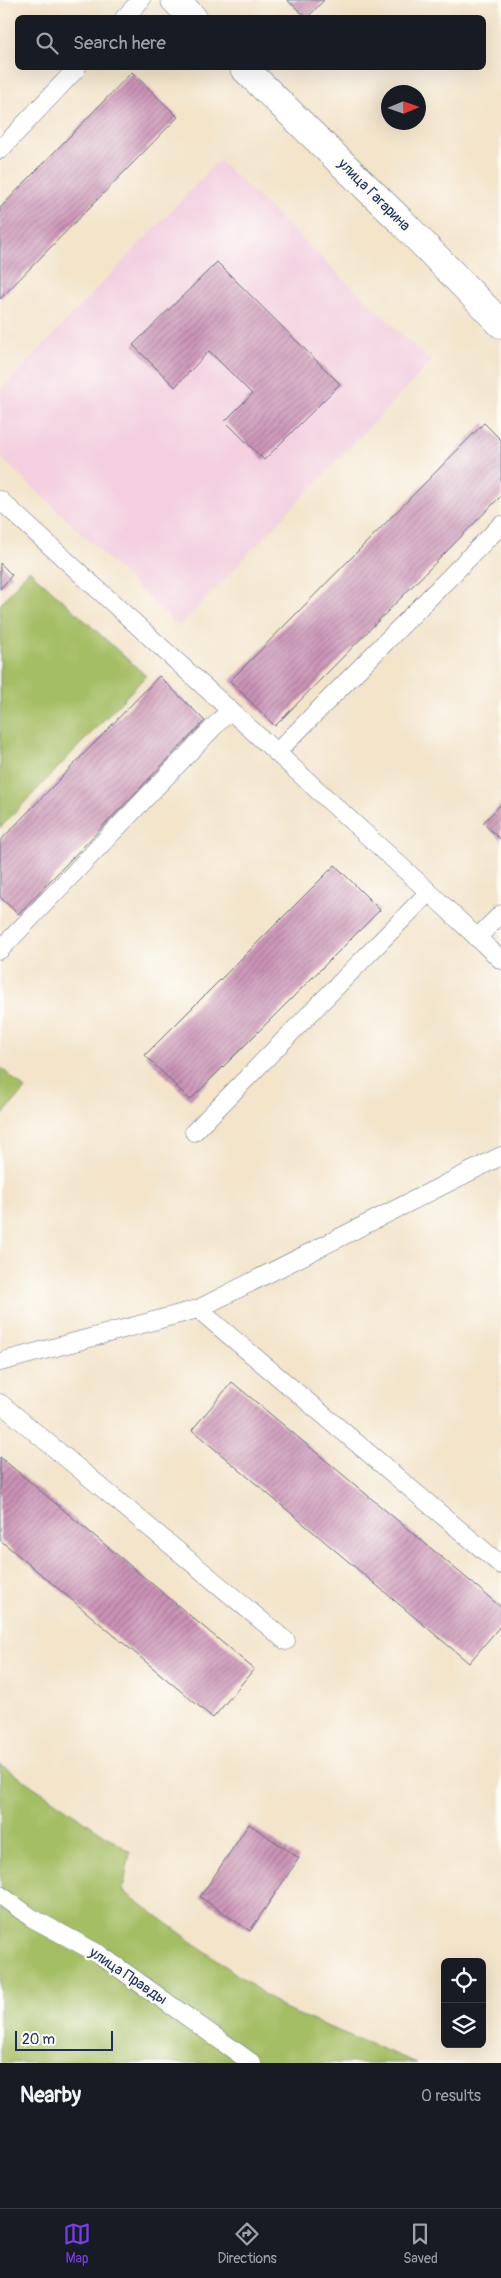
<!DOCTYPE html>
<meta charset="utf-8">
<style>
body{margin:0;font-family:Pangolin,sans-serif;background:#242831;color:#f1f3f6}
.controls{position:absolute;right:15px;bottom:15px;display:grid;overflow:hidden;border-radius:8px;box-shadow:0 5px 20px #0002}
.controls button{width:45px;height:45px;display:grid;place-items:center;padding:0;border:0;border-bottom:1px solid #363941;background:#171b24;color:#f1f3f6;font:25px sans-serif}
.compass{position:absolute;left:381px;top:85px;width:45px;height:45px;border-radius:50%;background:#171b24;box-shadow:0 5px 20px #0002;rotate:88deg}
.scale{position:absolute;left:15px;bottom:12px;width:98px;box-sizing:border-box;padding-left:5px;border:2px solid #1b2f5e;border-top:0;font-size:14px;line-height:18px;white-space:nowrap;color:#1b2f5e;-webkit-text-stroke:4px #fdfcf7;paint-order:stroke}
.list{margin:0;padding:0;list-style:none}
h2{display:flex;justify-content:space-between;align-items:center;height:65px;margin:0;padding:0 20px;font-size:21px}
h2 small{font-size:16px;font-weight:400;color:#9ea1a6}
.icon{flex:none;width:28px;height:28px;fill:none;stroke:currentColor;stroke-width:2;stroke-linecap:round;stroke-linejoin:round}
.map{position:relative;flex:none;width:501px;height:2063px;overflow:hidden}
.search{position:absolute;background:#171b24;box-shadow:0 5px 20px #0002;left:15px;right:15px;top:15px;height:55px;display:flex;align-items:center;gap:12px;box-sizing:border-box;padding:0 18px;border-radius:8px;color:#9ea1a6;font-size:19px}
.sheet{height:145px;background:#171b24}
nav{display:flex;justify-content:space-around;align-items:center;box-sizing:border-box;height:70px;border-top:1px solid #363941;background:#171b24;font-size:14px;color:#9ea1a6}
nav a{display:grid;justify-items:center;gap:2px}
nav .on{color:#7c3aed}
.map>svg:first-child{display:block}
.built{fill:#f3cfe0}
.grass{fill:#a4be64;stroke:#607661}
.building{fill:url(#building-hatch)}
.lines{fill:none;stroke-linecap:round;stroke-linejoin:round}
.lane-casing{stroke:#676e84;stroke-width:19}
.secondary-casing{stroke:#676e84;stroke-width:29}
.lane{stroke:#fff;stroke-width:18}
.secondary{stroke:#fff;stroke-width:28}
.labels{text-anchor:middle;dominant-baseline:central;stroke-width:5;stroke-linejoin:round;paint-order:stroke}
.street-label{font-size:15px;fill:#1b2f5e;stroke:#fdfcf7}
</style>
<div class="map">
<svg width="501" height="2063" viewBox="0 0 501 2063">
<defs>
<pattern id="building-hatch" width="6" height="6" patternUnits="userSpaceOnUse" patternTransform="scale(1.25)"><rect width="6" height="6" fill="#cb93b5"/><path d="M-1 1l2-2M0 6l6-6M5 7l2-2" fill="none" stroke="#a47896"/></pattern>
</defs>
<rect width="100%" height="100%" fill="#fdfcf7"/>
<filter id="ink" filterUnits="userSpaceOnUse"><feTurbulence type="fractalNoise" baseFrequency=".02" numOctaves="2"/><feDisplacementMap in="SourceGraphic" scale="10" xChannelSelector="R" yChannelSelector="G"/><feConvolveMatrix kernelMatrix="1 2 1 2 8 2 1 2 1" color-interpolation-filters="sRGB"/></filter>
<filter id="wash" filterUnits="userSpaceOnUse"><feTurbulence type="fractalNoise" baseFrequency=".0096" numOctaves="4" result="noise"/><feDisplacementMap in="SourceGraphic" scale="20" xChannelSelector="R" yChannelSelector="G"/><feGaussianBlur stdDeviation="1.12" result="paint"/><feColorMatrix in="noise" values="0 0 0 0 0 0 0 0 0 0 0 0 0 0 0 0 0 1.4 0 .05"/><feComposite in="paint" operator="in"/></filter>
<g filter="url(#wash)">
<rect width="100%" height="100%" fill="#f3e4ca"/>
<!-- built -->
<path class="built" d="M 219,160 L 431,362 L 179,627 L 0,456 L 0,391 Z"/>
<!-- grass -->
<g class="grass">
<path d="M 29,570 L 146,676 L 0,828 L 0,605 Z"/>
<path d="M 0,1067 L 25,1089 L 0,1118 Z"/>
<path d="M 0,1764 L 130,1852 L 123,1891 L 284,2009 L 417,2063 L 0,2063 Z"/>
</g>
<g id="blocks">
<!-- building -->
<g class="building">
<path d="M 287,0 L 324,0 L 307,18 Z"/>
<path d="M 132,72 L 178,117 L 0,299 L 0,208 Z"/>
<path d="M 217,262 L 340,384 L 264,460 L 225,421 L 252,394 L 209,351 L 175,387 L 133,345 Z"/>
<path d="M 484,423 L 501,440 L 501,496 L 275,726 L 230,681 Z"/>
<path d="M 0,563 L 12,575 L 0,589 Z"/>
<path d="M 159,676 L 205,721 L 18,914 L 0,897 L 0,841 Z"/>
<path d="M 501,804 L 501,840 L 483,823 Z"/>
<path d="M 335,865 L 380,910 L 190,1100 L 145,1055 Z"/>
<path d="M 232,1382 L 501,1607 L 501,1625 L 469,1663 L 192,1430 Z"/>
<path d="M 0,1457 L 254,1669 L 213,1718 L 0,1540 Z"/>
<path d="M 249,1824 L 299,1858 L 250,1931 L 200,1897 Z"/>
</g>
</g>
</g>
<g filter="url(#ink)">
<use href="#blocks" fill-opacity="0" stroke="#676e84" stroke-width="1"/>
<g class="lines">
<defs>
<g id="lane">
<path d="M 124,18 L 141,0"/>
<path d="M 0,150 L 77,68"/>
<path d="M 0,500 L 429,892 L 501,960"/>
<path d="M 277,752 L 501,525"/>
<path d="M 477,938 L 501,914"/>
<path d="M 0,950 L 229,711"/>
<path d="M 194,1132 L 429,892"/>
<path d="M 198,1309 L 501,1565"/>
<path d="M 0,1362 L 198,1309 L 501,1156"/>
<path d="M 0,1403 L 286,1641"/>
<path d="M 0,1895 L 32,1918 L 99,1954 L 252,2063"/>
</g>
<g id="secondary">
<path d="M 175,0 L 193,18"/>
<path d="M 244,68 L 398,218 L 501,324"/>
</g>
</defs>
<!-- lane casing -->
<use href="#lane" class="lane-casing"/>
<!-- secondary casing -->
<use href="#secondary" class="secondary-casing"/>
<!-- lane -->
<use href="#lane" class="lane"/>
<!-- secondary -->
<use href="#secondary" class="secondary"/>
</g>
</g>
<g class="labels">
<!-- street labels -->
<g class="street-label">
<text transform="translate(374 195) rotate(45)">улица Гагарина</text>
<text transform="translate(128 1976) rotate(34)">улица Правды</text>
</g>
</g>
</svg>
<div class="controls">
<button><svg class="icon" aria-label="locate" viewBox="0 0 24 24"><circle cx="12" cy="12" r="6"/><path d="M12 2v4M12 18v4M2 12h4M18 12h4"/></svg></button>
<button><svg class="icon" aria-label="layers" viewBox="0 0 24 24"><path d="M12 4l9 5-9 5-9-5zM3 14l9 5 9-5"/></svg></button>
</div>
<svg class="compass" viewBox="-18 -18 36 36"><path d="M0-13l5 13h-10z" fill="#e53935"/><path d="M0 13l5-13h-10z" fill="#9ea1a6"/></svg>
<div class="scale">20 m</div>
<div class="search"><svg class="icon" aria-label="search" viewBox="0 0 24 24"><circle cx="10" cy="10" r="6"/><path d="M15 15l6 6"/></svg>Search here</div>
</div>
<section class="sheet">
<h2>Nearby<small>0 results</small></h2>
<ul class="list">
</ul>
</section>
<nav>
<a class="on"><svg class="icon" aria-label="map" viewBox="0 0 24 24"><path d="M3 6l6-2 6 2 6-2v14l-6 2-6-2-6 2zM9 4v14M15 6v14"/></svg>Map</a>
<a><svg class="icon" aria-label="directions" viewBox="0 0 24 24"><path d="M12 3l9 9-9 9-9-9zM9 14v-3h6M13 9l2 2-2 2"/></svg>Directions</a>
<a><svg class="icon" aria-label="saved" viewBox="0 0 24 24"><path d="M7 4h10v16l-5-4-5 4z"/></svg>Saved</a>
</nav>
